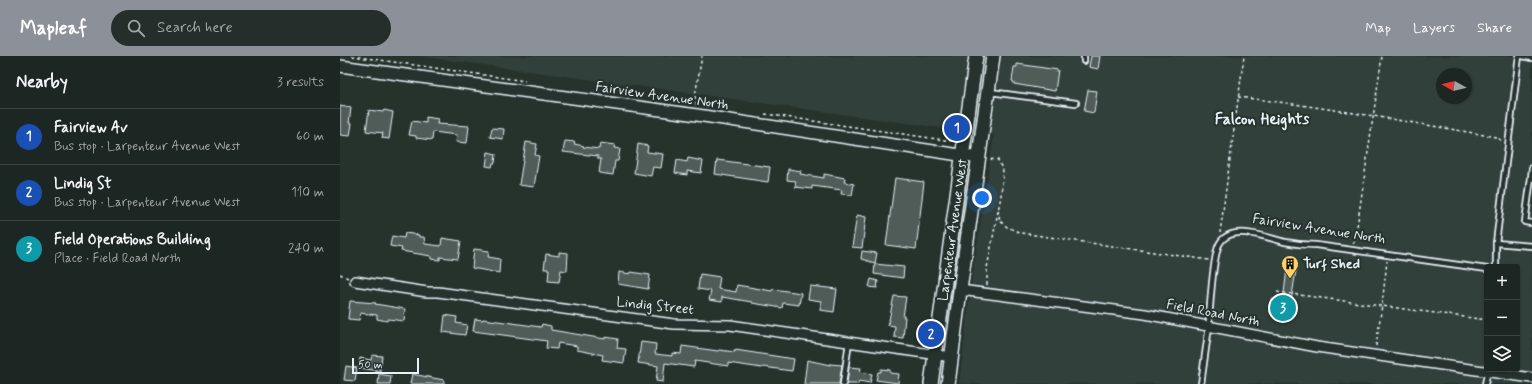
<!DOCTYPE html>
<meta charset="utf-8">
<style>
body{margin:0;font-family:Mynerve,sans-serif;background:#252e2a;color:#f1f3f6}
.controls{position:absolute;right:12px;bottom:12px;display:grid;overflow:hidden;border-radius:4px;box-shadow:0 1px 3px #0004}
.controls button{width:36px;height:36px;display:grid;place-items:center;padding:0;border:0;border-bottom:1px solid #3a4340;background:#1c2622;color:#f1f3f6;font:20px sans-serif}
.compass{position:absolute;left:1096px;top:12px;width:36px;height:36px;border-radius:50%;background:#1c2622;box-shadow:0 1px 3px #0004;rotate:278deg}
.scale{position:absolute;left:12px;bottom:10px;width:67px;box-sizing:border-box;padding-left:4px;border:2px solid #e8f1f8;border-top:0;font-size:11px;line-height:14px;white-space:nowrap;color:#e8f1f8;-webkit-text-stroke:3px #26332d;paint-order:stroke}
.you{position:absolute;left:642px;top:142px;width:14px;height:14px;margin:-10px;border:3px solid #fff;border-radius:50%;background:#1a73e8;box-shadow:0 0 0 6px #1a73e833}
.badge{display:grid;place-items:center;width:26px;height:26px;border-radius:50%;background:#8c9099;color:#fff;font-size:13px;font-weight:700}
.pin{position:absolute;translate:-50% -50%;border:2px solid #fff;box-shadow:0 1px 4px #0006}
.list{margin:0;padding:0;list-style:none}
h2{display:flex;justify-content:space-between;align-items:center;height:52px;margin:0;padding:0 16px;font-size:17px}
h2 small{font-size:13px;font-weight:400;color:#a0a5a5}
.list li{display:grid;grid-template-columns:26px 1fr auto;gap:12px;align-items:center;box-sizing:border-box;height:56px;padding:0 16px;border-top:1px solid #3a4340}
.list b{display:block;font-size:15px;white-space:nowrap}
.list p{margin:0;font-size:13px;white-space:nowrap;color:#a0a5a5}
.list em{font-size:13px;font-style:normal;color:#a0a5a5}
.icon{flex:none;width:22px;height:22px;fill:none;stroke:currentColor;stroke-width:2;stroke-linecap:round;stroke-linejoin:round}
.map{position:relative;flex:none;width:1192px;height:328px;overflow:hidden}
header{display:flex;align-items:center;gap:24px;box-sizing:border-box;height:56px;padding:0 20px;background:#8c9099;color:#fff}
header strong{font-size:19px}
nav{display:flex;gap:22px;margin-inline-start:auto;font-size:14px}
.search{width:280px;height:36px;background:#252e2a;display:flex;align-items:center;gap:10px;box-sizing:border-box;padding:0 14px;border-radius:22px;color:#a0a5a5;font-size:15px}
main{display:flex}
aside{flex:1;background:#1c2622}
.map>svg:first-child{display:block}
.built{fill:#333f3a;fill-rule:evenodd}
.building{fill:#505c59;stroke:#e8f1f8}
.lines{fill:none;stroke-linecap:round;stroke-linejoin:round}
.service-casing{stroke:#e8f1f8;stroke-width:8}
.minor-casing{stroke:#e8f1f8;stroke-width:12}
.tertiary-casing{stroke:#e8f1f8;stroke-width:14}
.secondary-casing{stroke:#e8f1f8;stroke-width:16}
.path{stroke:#e8f1f8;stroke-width:1.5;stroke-dasharray:3 3;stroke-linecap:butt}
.service{stroke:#26332d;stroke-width:4.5}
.minor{stroke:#26332d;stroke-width:9}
.tertiary{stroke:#26332d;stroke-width:11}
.secondary{stroke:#26332d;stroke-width:13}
.labels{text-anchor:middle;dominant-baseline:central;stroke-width:4;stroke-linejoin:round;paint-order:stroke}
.street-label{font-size:14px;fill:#e8f1f8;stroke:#26332d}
.poi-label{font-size:14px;font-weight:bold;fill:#e8f1f8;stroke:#26332d;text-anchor:start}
.quarter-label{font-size:16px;font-weight:bold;fill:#e8f1f8;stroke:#26332d}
</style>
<header>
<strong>Mapleaf</strong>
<div class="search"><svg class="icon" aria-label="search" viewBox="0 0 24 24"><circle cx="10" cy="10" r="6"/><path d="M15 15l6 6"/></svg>Search here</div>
<nav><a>Map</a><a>Layers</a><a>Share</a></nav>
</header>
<main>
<aside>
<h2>Nearby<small>3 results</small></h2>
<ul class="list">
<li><span class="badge" style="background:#1a4fb4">1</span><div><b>Fairview Av</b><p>Bus stop · Larpenteur Avenue West</p></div><em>60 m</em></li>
<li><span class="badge" style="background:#1a4fb4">2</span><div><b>Lindig St</b><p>Bus stop · Larpenteur Avenue West</p></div><em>110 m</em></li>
<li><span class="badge" style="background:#0f9aa8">3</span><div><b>Field Operations Building</b><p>Place · Field Road North</p></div><em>240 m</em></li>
</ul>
</aside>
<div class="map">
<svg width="1192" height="328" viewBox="0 0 1192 328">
<rect width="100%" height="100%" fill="#26332d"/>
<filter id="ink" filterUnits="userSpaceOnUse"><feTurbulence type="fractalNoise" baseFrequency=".025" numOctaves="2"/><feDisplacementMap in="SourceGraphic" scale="8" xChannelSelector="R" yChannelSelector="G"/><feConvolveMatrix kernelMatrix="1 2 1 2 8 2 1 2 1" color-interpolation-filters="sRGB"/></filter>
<g filter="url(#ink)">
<!-- built -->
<path class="built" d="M 79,0 L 1192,0 L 1192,328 L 619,328 L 633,215 L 654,79 ZM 1102,18 L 1126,18 L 1126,42 L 1102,42 ZM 1147,211 L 1177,211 L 1177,313 L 1147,313 Z"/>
<!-- building -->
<g class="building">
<path d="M 751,0 L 760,0 L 758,13 L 749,11 Z"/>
<path d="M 677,8 L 718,14 L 715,35 L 674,28 L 674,26 L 672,25 L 674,11 L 677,11 Z"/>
<path d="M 748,34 L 757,35 L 754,57 L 744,55 Z"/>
<path d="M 0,50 L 11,52 L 9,67 L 12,67 L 10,80 L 0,79 Z"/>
<path d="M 29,54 L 43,56 L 44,54 L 53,56 L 49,83 L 42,82 L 43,77 L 26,75 Z"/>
<path d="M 86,61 L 98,63 L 97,68 L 129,70 L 127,87 L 116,86 L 117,79 L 93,76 L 92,84 L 76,82 L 76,80 L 69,79 L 72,65 L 86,67 Z"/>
<path d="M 152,72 L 164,73 L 163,83 L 150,81 Z"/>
<path d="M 225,85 L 235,86 L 234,88 L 244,90 L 243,91 L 259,93 L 260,87 L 275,89 L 274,92 L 280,93 L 278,105 L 275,105 L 273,119 L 259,117 L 261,103 L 258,103 L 258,100 L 223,96 Z"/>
<path d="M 186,86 L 197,88 L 195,99 L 199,100 L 194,131 L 179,129 Z"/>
<path d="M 298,88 L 308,90 L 307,96 L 323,98 L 321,112 L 313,111 L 311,120 L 294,117 Z"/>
<path d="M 148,96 L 156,98 L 155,107 L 153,107 L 152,111 L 146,110 Z"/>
<path d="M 348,102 L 363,105 L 361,117 L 347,115 L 347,119 L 335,117 L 337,104 L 347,106 Z"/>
<path d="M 377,104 L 430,111 L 428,126 L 375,118 Z"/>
<path d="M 448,113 L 461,115 L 460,118 L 484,122 L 484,118 L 505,122 L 504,126 L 514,128 L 512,139 L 501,138 L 502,134 L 472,130 L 472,133 L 455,131 L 456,125 L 447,124 Z"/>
<path d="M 555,122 L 584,126 L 576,193 L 546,189 Z"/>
<path d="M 517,159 L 526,161 L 522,192 L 512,191 Z"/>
<path d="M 65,177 L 79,179 L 79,181 L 84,181 L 85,188 L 101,190 L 102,182 L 121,185 L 118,203 L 100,201 L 100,204 L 91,203 L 91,200 L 61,195 L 62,192 L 50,190 L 52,180 L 64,182 Z"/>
<path d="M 134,193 L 149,195 L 148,201 L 160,203 L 159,217 L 132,212 Z"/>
<path d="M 522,195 L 537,197 L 535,207 L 521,203 Z"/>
<path d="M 219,196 L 228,197 L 227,215 L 221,214 L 219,226 L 208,225 L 209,213 L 204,213 L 206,198 L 219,200 Z"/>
<path d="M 535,208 L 564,211 L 563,222 L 534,218 Z"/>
<path d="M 947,213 L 956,214 L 951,246 L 955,247 L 953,260 L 930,257 L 932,243 L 943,245 Z"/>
<path d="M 279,216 L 290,218 L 291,216 L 310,219 L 308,233 L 278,228 Z"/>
<path d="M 360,218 L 380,221 L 378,233 L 396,236 L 397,229 L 432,235 L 433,233 L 461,237 L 459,249 L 443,247 L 442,252 L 412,247 L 412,246 L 382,241 L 382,246 L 369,244 L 371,235 L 358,233 Z"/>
<path d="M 531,223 L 538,225 L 537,232 L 529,231 Z"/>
<path d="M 470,230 L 497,233 L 494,256 L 480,254 L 481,245 L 468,243 Z"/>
<path d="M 554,240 L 566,241 L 563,261 L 565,261 L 563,282 L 554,281 L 555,270 L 548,269 Z"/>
<path d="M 10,245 L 36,247 L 35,248 L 65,253 L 64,265 L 48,263 L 47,265 L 37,263 L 37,259 L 20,257 L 19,264 L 8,263 Z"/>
<path d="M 105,259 L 117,261 L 116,267 L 127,269 L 125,279 L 103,276 Z"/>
<path d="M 135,263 L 143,264 L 143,263 L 201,271 L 202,268 L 211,270 L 211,274 L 265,283 L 265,281 L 278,283 L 277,292 L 286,293 L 284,307 L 262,304 L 263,299 L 237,294 L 237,290 L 218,287 L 217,293 L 206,292 L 207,285 L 133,275 Z"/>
<path d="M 301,286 L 316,288 L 315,298 L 332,300 L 332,297 L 341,298 L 342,290 L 378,295 L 379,294 L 395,296 L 395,294 L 454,303 L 452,315 L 423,311 L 422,312 L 388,307 L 388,310 L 355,305 L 354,311 L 325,307 L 323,326 L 316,325 L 318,310 L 298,307 Z"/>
<path d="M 32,299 L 42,300 L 40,315 L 19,312 L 20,302 L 31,304 Z"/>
<path d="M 467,304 L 490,309 L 490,308 L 502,309 L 499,328 L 464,328 Z"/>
<path d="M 6,310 L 17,312 L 15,325 L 4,324 Z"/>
<path d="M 509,311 L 521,312 L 520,316 L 532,318 L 530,327 L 519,325 L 518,328 L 507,328 Z"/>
<path d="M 541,313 L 550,314 L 550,317 L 559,318 L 558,327 L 536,324 L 538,316 L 541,316 Z"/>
<path d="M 39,318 L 51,320 L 50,328 L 38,328 Z"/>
<path d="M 72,318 L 104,324 L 104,328 L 70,328 Z"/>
</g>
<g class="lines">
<defs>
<g id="service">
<path d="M 1182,0 L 1192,2"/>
<path d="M 744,5 L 744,0"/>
<path d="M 650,36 L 736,47"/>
<path d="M 1192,112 L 1191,122 L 1192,122"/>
<path d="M 1191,122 L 1185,166 L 1192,167"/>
<path d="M 1156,187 L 1192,190"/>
<path d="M 1156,211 L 1156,187 L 1179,0"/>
<path d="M 503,328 L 509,286"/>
<path d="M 861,328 L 869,270 L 869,262 C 871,242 872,210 878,191 C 888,165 927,182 945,186 C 955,188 965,189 976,189 L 1147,213"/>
<path d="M 1145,328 L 1148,314"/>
</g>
<g id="minor">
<path d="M 15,225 L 87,236 L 98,236 L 334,268 L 390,269 L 612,301"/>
<path d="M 620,234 L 805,258 L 977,291 L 1192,322"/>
</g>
<path id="tertiary" d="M 0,10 L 357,59 L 639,102"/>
<g id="secondary">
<path d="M 591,328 L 636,0"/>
<path d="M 608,328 L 620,234 L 653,0"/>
</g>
</defs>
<!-- service casing -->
<use href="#service" class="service-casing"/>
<!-- minor casing -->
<use href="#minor" class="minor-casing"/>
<!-- tertiary casing -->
<use href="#tertiary" class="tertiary-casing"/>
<!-- secondary casing -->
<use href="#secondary" class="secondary-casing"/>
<!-- path -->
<g class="path">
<path d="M 12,0 L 185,25"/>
<path d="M 898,41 C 985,51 1070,66 1156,81 L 1162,85"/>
<path d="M 356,49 L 355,40 L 362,0"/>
<path d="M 425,58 L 611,85"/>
<path d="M 658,154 L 660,165 L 667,171 L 681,177 L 869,204"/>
<path d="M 880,177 L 904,0"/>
<path d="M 1013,187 L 1015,185 L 1042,0"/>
<path d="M 0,218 L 8,222"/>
<path d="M 647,229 L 647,212 L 661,140 L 663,115 L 658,104 L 649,103"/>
<path d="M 937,236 L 1147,264"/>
<path d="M 1036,290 L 1042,249 L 1047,205"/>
</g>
<!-- service -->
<use href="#service" class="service"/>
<!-- minor -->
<use href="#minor" class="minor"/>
<!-- tertiary -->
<use href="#tertiary" class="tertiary"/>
<!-- secondary -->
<use href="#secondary" class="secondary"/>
</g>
</g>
<!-- icons -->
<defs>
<symbol id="building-pin" viewBox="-11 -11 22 30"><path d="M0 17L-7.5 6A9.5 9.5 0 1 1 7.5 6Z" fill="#ffd166" stroke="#26332d"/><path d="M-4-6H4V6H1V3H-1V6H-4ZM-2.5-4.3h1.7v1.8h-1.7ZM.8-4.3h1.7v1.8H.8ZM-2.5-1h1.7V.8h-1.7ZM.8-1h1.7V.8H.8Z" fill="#111"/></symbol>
</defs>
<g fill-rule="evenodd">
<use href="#building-pin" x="940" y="198" width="20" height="27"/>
</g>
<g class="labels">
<!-- street labels -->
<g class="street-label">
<text transform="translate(322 40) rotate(8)">Fairview Avenue North</text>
<text transform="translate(979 173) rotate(9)">Fairview Avenue North</text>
<text transform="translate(613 174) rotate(-82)">Larpenteur Avenue West</text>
<text transform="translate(315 250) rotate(6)">Lindig Street</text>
<text transform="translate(873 257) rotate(11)">Field Road North</text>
</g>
<!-- poi labels -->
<g class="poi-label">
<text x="963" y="208">Turf Shed</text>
</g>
<!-- quarter labels -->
<g class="quarter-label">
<text x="922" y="63">Falcon Heights</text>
</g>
</g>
</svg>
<div class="controls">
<button>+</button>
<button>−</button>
<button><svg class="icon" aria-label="layers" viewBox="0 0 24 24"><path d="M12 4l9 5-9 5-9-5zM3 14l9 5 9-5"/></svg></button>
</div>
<svg class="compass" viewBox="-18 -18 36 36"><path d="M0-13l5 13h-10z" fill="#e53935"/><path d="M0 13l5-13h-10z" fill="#a0a5a5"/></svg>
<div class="scale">50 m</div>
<div class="you"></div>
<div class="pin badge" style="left:617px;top:72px;background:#1a4fb4">1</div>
<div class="pin badge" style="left:591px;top:278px;background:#1a4fb4">2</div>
<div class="pin badge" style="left:943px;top:252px;background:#0f9aa8">3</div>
</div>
</main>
